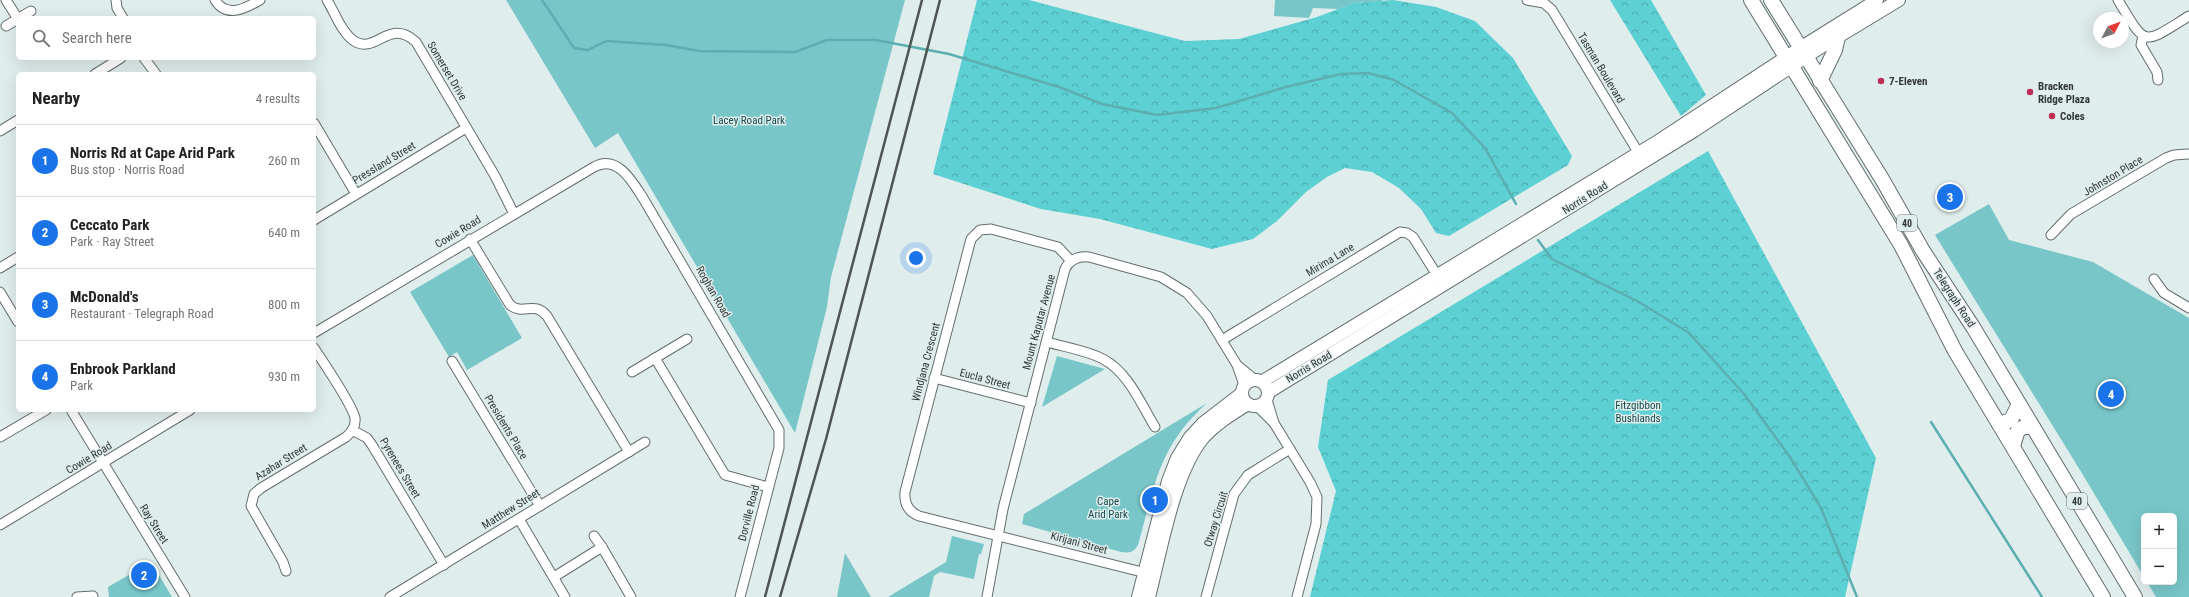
<!DOCTYPE html>
<meta charset="utf-8">
<style>
body{margin:0;font-family:"Roboto Condensed",sans-serif;background:#f6f6f6;color:#222}
.controls{position:absolute;right:12px;bottom:12px;display:grid;overflow:hidden;border-radius:6px;box-shadow:0 4px 16px #0002}
.controls button{width:36px;height:36px;display:grid;place-items:center;padding:0;border:0;border-bottom:1px solid #e0e0e0;background:#fff;color:#222;font:20px sans-serif}
.compass{position:absolute;left:2093px;top:12px;width:36px;height:36px;border-radius:50%;background:#fff;box-shadow:0 4px 16px #0002;rotate:49deg}
.you{position:absolute;left:916px;top:258px;width:14px;height:14px;margin:-10px;border:3px solid #fff;border-radius:50%;background:#1a73e8;box-shadow:0 0 0 6px #1a73e833}
.badge{display:grid;place-items:center;width:26px;height:26px;border-radius:50%;background:#1a73e8;color:#fff;font-size:13px;font-weight:700}
.pin{position:absolute;translate:-50% -50%;border:2px solid #fff;box-shadow:0 1px 4px #0006}
.list{margin:0;padding:0;list-style:none}
h2{display:flex;justify-content:space-between;align-items:center;height:52px;margin:0;padding:0 16px;font-size:17px}
h2 small{font-size:13px;font-weight:400;color:#767676}
.list li{display:grid;grid-template-columns:26px 1fr auto;gap:12px;align-items:center;box-sizing:border-box;height:72px;padding:0 16px;border-top:1px solid #e0e0e0}
.list b{display:block;font-size:15px;white-space:nowrap}
.list p{margin:0;font-size:13px;white-space:nowrap;color:#767676}
.list em{font-size:13px;font-style:normal;color:#767676}
.icon{flex:none;width:22px;height:22px;fill:none;stroke:currentColor;stroke-width:2;stroke-linecap:round;stroke-linejoin:round}
.map{position:relative;flex:none;width:2189px;height:597px;overflow:hidden}
.search{position:absolute;background:#fff;box-shadow:0 4px 16px #0002;left:16px;top:16px;width:300px;height:44px;display:flex;align-items:center;gap:10px;box-sizing:border-box;padding:0 14px;border-radius:6px;color:#767676;font-size:15px}
.panel{position:absolute;background:#fff;box-shadow:0 4px 16px #0002;left:16px;top:72px;width:300px;height:340px;border-radius:6px}
.map>svg:first-child{display:block}
.green{fill:#78c6c8}
.forest{fill:url(#forest-crowns)}
.lines{fill:none;stroke-linecap:round;stroke-linejoin:round}
.stream{stroke:#5caeb0;stroke-width:2.5}
.street-casing{stroke:#636e6e;stroke-width:11}
.secondary-casing{stroke:#636e6e;stroke-width:14}
.primary-casing{stroke:#636e6e;stroke-width:16}
.street{stroke:#fff;stroke-width:9}
.secondary{stroke:#fff;stroke-width:12}
.primary{stroke:#fff;stroke-width:14}
.rail{stroke:#4d5454;stroke-width:2.5}
.poi-dot{fill:#be2e56;stroke:#e0eded;stroke-width:1.5}
.labels{text-anchor:middle;dominant-baseline:central;stroke-width:3;stroke-linejoin:round;paint-order:stroke}
.shield{fill:#e0eded;stroke:#666d6d;stroke-width:1}
.shield-label{font-size:10px;font-weight:bold;fill:#313636}
.street-label{font-size:11px;fill:#313636;stroke:#e0eded}
.poi-label{font-size:11px;font-weight:bold;fill:#313636;stroke:#e0eded;text-anchor:start}
.park-label{font-size:11px;fill:#164a4b;stroke:#e0eded}
</style>
<div class="map">
<svg width="2189" height="597" viewBox="0 0 2189 597">
<defs>
<pattern id="forest-crowns" width="20" height="18" patternUnits="userSpaceOnUse"><rect width="20" height="18" fill="#5cd0d2"/><path d="M2 6a3 3 0 1 1 6 0M12 15a3 3 0 1 1 6 0" fill="none" stroke="#4daaab"/></pattern>
</defs>
<rect width="100%" height="100%" fill="#e0eded"/>
<!-- green -->
<g class="green">
<path d="M 506,0 L 905,0 L 831,277 L 827,307 L 795,433 L 618,133 L 595,148 Z"/>
<path d="M 1275,0 L 1381,0 L 1383,1 L 1354,3 L 1338,9 L 1313,8 L 1309,18 L 1274,16 Z"/>
<path d="M 1989,204 L 2009,240 L 2093,262 L 2189,318 L 2189,597 L 2156,597 L 2147,582 L 2174,582 L 2174,516 L 2144,516 L 2144,577 L 2080,470 L 1935,235 Z"/>
<path d="M 473,255 L 522,338 L 467,370 L 457,352 L 449,357 L 410,292 Z"/>
<path d="M 1057,356 L 1105,369 L 1042,407 Z"/>
<path d="M 1207,403 C 1158,447 1155,485 1138,545 C 1133,553 1129,553 1121,552 L 1022,524 L 1024,514 Z"/>
<path d="M 952,536 L 984,544 L 981,554 L 979,554 L 974,579 L 940,572 L 934,576 L 929,597 L 888,597 L 946,562 Z"/>
<path d="M 845,553 L 871,597 L 837,597 Z"/>
<path d="M 151,562 L 172,597 L 109,597 L 108,587 Z"/>
</g>
<!-- forest -->
<g class="forest">
<path d="M 977,0 L 1029,0 L 1185,41 L 1239,39 L 1317,17 L 1354,3 L 1393,0 L 1436,7 L 1475,21 L 1513,58 L 1572,156 L 1568,165 L 1449,236 L 1436,233 L 1421,209 L 1399,188 L 1372,172 L 1345,168 L 1327,177 L 1306,192 L 1277,221 L 1253,239 L 1212,249 L 1100,219 L 1041,209 L 933,174 Z"/>
<path d="M 1610,0 L 1651,0 L 1706,95 L 1681,116 Z"/>
<path d="M 1708,151 L 1876,458 L 1845,597 L 1310,597 L 1336,491 L 1318,447 L 1328,380 Z"/>
</g>
<g class="lines">
<!-- stream -->
<g class="stream">
<path d="M 542,0 L 574,48 L 588,50 L 606,41 L 666,45 L 699,51 L 795,52 L 827,40 L 876,40 L 949,54 L 1059,87 L 1102,104 L 1157,115 L 1216,108 L 1286,87 L 1341,74 L 1368,73 L 1394,80 L 1452,113 L 1485,148 L 1516,204"/>
<path d="M 1538,240 L 1552,259 L 1639,302 L 1689,333 L 1744,394 L 1790,457 L 1821,508 L 1857,597"/>
<path d="M 1931,422 L 2042,597"/>
</g>
<defs>
<g id="street">
<path d="M 6,0 L 18,19"/>
<path d="M 116,0 L 117,8 L 123,18"/>
<path d="M 215,0 C 227,19 246,8 260,0"/>
<path d="M 327,0 C 335,13 342,33 354,41 C 376,55 389,17 416,42 L 495,176 L 514,214"/>
<path d="M 1527,0 L 1544,3 L 1552,10 L 1641,157"/>
<path d="M 2118,0 C 2147,48 2142,45 2189,16"/>
<path d="M 19,18 L 31,11"/>
<path d="M 6,26 L 18,19"/>
<path d="M 2143,36 L 2141,45 L 2157,72 L 2158,80"/>
<path d="M 144,58 L 156,74"/>
<path d="M 95,74 L 121,58"/>
<path d="M 314,123 L 356,194"/>
<path d="M 0,131 L 18,120"/>
<path d="M 314,220 L 466,128"/>
<path d="M 2051,235 L 2071,214 L 2166,158 L 2174,155 L 2188,154"/>
<path d="M 470,239 L 510,305 C 524,316 534,300 547,316 L 629,452"/>
<path d="M 1071,261 L 1058,247 L 991,229 L 980,230 L 971,239 L 905,492 C 904,504 909,512 919,516 L 1150,574"/>
<path d="M 0,268 L 18,257"/>
<path d="M 2154,279 L 2164,293 L 2189,308"/>
<path d="M 0,292 L 18,322"/>
<path d="M 314,333 L 594,167 C 617,154 632,181 643,198 L 779,430 L 779,448 L 740,597"/>
<path d="M 1222,340 L 1400,232 L 1407,233 L 1413,237 L 1437,275"/>
<path d="M 1047,342 C 1064,347 1086,350 1103,359 C 1128,372 1141,404 1155,427"/>
<path d="M 655,358 L 725,475 L 768,487"/>
<path d="M 452,361 L 540,506"/>
<path d="M 1237,365 L 1254,379"/>
<path d="M 632,372 L 687,339"/>
<path d="M 934,378 L 1031,403"/>
<path d="M 1267,400 L 1274,423"/>
<path d="M 1257,406 L 1274,423 L 1310,482 L 1317,497 L 1316,524 L 1297,597"/>
<path d="M 71,410 L 185,597"/>
<path d="M 352,430 L 367,438 L 372,445 L 444,565"/>
<path d="M 0,437 L 46,410"/>
<path d="M 519,519 L 565,597"/>
<path d="M 0,525 L 190,410"/>
<path d="M 594,536 L 602,547"/>
<path d="M 286,571 L 283,562 L 251,506 L 254,494 L 261,488 L 346,437 C 351,433 356,426 355,418 C 352,404 323,362 314,348"/>
<path d="M 554,577 L 602,547 L 631,597"/>
<path d="M 77,597 L 93,596"/>
<path d="M 390,597 L 645,442"/>
<path d="M 987,597 L 1003,509 L 1065,269 C 1070,259 1078,256 1089,257 L 1161,277 L 1187,293 L 1207,316 L 1237,365 L 1244,385"/>
<path d="M 1206,597 L 1234,494 L 1248,475 L 1290,449"/>
</g>
<g id="secondary">
<circle cx="1255" cy="393" r="13"/>
<path d="M 1263,381 L 1655,143 L 1800,48 L 1877,0"/>
<path d="M 1269,392 L 1694,131 L 1818,49 L 1899,0"/>
<path d="M 1138,597 L 1168,481 L 1177,458 L 1190,437 L 1203,423 L 1242,393"/>
<path d="M 1149,597 C 1161,551 1174,472 1204,437 C 1217,423 1232,414 1248,404"/>
</g>
<g id="primary">
<path d="M 1751,0 L 1901,245 L 1955,351 L 2103,597"/>
<path d="M 1771,0 L 1882,179 L 1923,251 L 1973,327 L 2135,597"/>
<path d="M 1820,81 L 1835,50 L 1838,37"/>
<path d="M 1999,424 L 2011,420 L 2019,404"/>
<path d="M 2013,446 L 2018,430 L 2024,427 L 2033,427"/>
</g>
</defs>
<!-- street casing -->
<use href="#street" class="street-casing"/>
<!-- secondary casing -->
<use href="#secondary" class="secondary-casing"/>
<!-- primary casing -->
<use href="#primary" class="primary-casing"/>
<!-- street -->
<use href="#street" class="street"/>
<!-- secondary -->
<use href="#secondary" class="secondary"/>
<!-- primary -->
<use href="#primary" class="primary"/>
<!-- rail -->
<g class="rail">
<path d="M 765,597 L 922,0"/>
<path d="M 780,597 L 826,439 L 940,0"/>
</g>
</g>
<!-- markers -->
<g class="poi-dot">
<circle cx="1881" cy="81" r="4"/>
<circle cx="2030" cy="92" r="4"/>
<circle cx="2052" cy="116" r="4"/>
</g>
<g class="labels">
<!-- shield labels -->
<g class="shield">
<rect x="1897" y="215" width="20" height="16" rx="3"/>
<rect x="2067" y="493" width="20" height="16" rx="3"/>
</g>
<g class="shield-label">
<text x="1907" y="223">40</text>
<text x="2077" y="501">40</text>
</g>
<!-- street labels -->
<g class="street-label">
<text transform="translate(1601 68) rotate(59)">Tasman Boulevard</text>
<text transform="translate(447 71) rotate(59)">Somerset Drive</text>
<text transform="translate(384 163) rotate(-31)">Pressland Street</text>
<text transform="translate(2113 176) rotate(-31)">Johnston Place</text>
<text transform="translate(1585 198) rotate(-32)">Norris Road</text>
<text transform="translate(458 232) rotate(-31)">Cowie Road</text>
<text transform="translate(1330 260) rotate(-31)">Mirima Lane</text>
<text transform="translate(713 292) rotate(60)">Roghan Road</text>
<text transform="translate(1954 298) rotate(57)">Telegraph Road</text>
<text transform="translate(1039 322) rotate(-75)">Mount Kaputar Avenue</text>
<text transform="translate(926 362) rotate(-75)">Windjana Crescent</text>
<text transform="translate(1309 367) rotate(-31)">Norris Road</text>
<text transform="translate(985 379) rotate(15)">Eucla Street</text>
<text transform="translate(506 427) rotate(59)">Presidents Place</text>
<text transform="translate(89 458) rotate(-31)">Cowie Road</text>
<text transform="translate(281 462) rotate(-32)">Azahar Street</text>
<text transform="translate(400 468) rotate(59)">Pyrenees Street</text>
<text transform="translate(511 509) rotate(-32)">Matthew Street</text>
<text transform="translate(749 513) rotate(-76)">Dorville Road</text>
<text transform="translate(1216 519) rotate(-73)">Otway Circuit</text>
<text transform="translate(154 524) rotate(58)">Ray Street</text>
<text transform="translate(1079 543) rotate(15)">Kirijani Street</text>
</g>
<!-- poi labels -->
<g class="poi-label">
<text x="1889" y="81">7-Eleven</text>
<text x="2038" y="86">Bracken<tspan x="2038" dy="13">Ridge Plaza</tspan></text>
<text x="2060" y="116">Coles</text>
</g>
<!-- park labels -->
<g class="park-label">
<text x="749" y="120">Lacey Road Park</text>
<text x="1638" y="405">Fitzgibbon<tspan x="1638" dy="13">Bushlands</tspan></text>
<text x="1108" y="501">Cape<tspan x="1108" dy="13">Arid Park</tspan></text>
</g>
</g>
</svg>
<div class="controls">
<button>+</button>
<button>−</button>
</div>
<svg class="compass" viewBox="-18 -18 36 36"><path d="M0-13l5 13h-10z" fill="#e53935"/><path d="M0 13l5-13h-10z" fill="#767676"/></svg>
<div class="you"></div>
<div class="pin badge" style="left:1155px;top:500px">1</div>
<div class="pin badge" style="left:144px;top:575px">2</div>
<div class="pin badge" style="left:1950px;top:197px">3</div>
<div class="pin badge" style="left:2111px;top:394px">4</div>
<div class="search"><svg class="icon" aria-label="search" viewBox="0 0 24 24"><circle cx="10" cy="10" r="6"/><path d="M15 15l6 6"/></svg>Search here</div>
<section class="panel">
<h2>Nearby<small>4 results</small></h2>
<ul class="list">
<li><span class="badge">1</span><div><b>Norris Rd at Cape Arid Park</b><p>Bus stop · Norris Road</p></div><em>260 m</em></li>
<li><span class="badge">2</span><div><b>Ceccato Park</b><p>Park · Ray Street</p></div><em>640 m</em></li>
<li><span class="badge">3</span><div><b>McDonald's</b><p>Restaurant · Telegraph Road</p></div><em>800 m</em></li>
<li><span class="badge">4</span><div><b>Enbrook Parkland</b><p>Park</p></div><em>930 m</em></li>
</ul>
</section>
</div>
